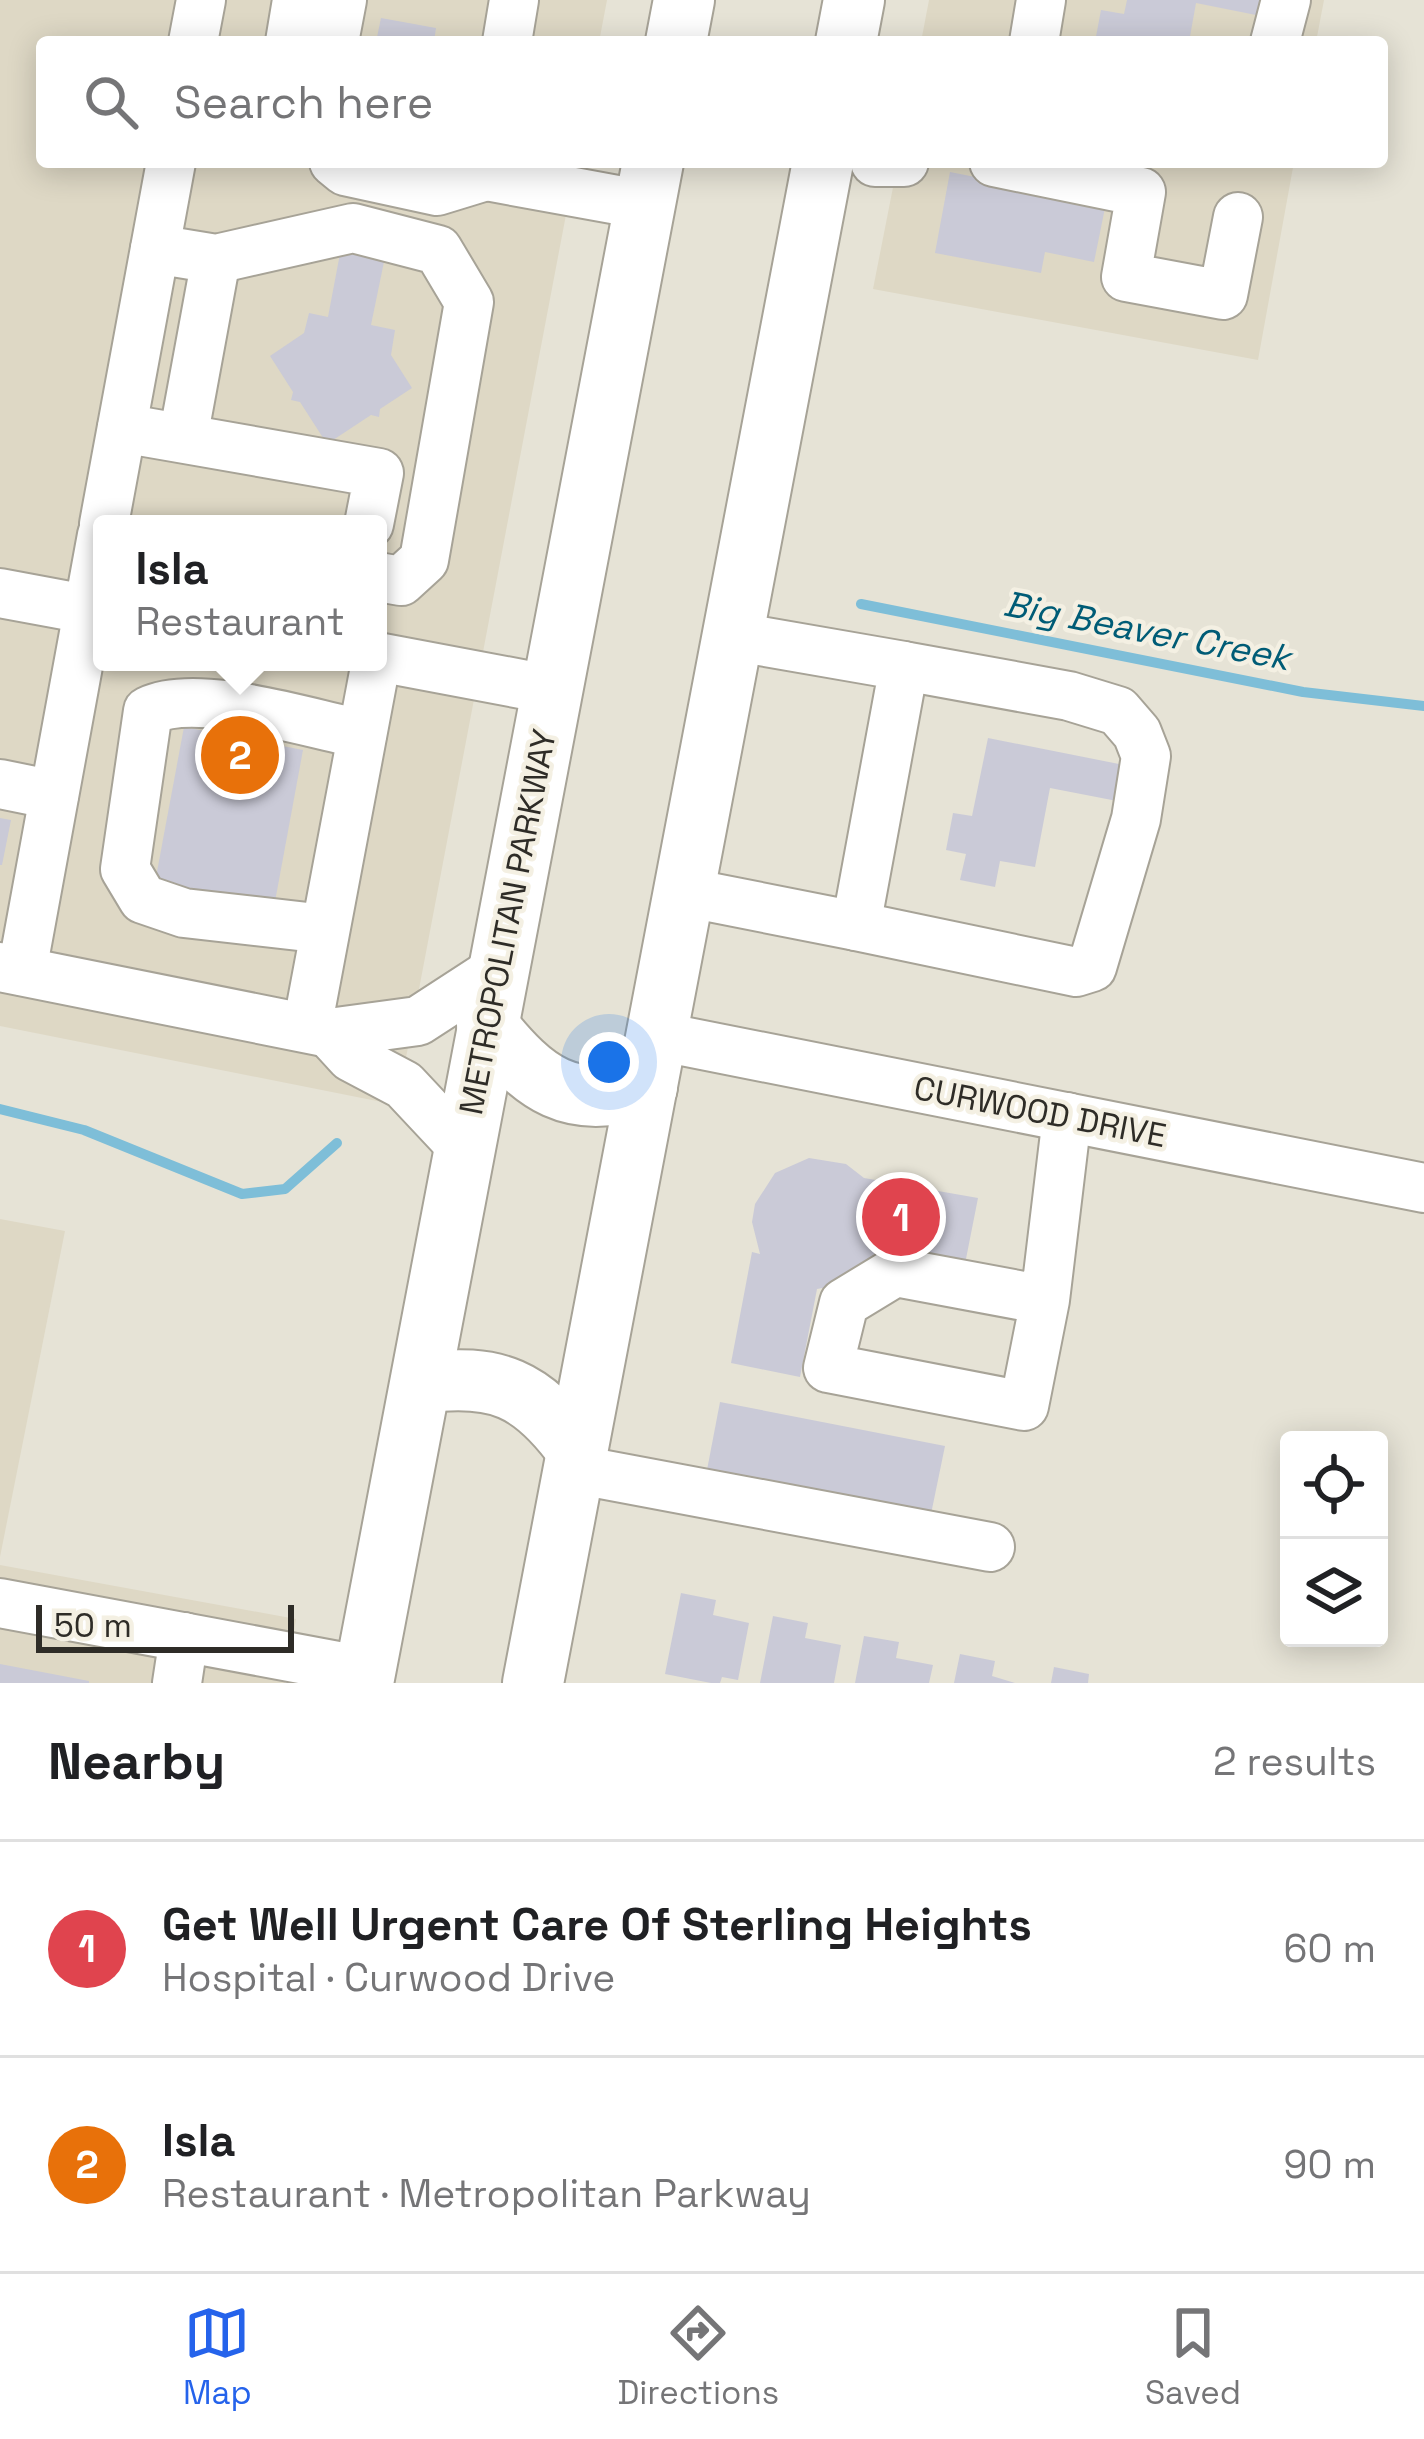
<!DOCTYPE html>
<meta charset="utf-8">
<style>
body{margin:0;font-family:"Space Grotesk",sans-serif;background:#f2f2f2;color:#202124}
.controls{position:absolute;right:36px;bottom:36px;display:grid;overflow:hidden;border-radius:12px;box-shadow:0 6px 30px #0003}
.controls button{width:108px;height:108px;display:grid;place-items:center;padding:0;border:0;border-bottom:3px solid #e0e0e0;background:#fff;color:#202124;font:60px sans-serif}
.scale{position:absolute;left:36px;bottom:30px;width:258px;box-sizing:border-box;padding-left:12px;border:6px solid #2e2c27;border-top:0;font-size:33px;line-height:42px;white-space:nowrap;color:#2e2c27;-webkit-text-stroke:9px #f4f0e3;paint-order:stroke}
.you{position:absolute;left:609px;top:1062px;width:42px;height:42px;margin:-30px;border:9px solid #fff;border-radius:50%;background:#1a73e8;box-shadow:0 0 0 18px #1a73e833}
.badge{display:grid;place-items:center;width:78px;height:78px;border-radius:50%;background:#2563eb;color:#fff;font-size:39px;font-weight:700}
.pin{position:absolute;translate:-50% -50%;border:6px solid #fff;box-shadow:0 3px 12px #0006}
.popup{position:absolute;left:93px;top:515px;width:294px;height:156px;box-sizing:border-box;display:grid;place-content:center;border-radius:12px;background:#fff;filter:drop-shadow(0 3px 9px #0005);font-size:39px;white-space:nowrap;color:#757577}
.popup b{font-size:45px;color:#202124}
.popup::after{content:'';position:absolute;left:50%;top:100%;margin-left:-24px;border:24px solid transparent;border-top-color:#fff}
.list{margin:0;padding:0;list-style:none}
h2{display:flex;justify-content:space-between;align-items:center;height:156px;margin:0;padding:0 48px;font-size:51px}
h2 small{font-size:39px;font-weight:400;color:#757577}
.list li{display:grid;grid-template-columns:78px 1fr auto;gap:36px;align-items:center;box-sizing:border-box;height:216px;padding:0 48px;border-top:3px solid #e0e0e0}
.list b{display:block;font-size:45px;white-space:nowrap}
.list p{margin:0;font-size:39px;white-space:nowrap;color:#757577}
.list em{font-size:39px;font-style:normal;color:#757577}
.icon{flex:none;width:66px;height:66px;fill:none;stroke:currentColor;stroke-width:2;stroke-linecap:round;stroke-linejoin:round}
.map{position:relative;flex:none;width:1424px;height:1683px;overflow:hidden}
.search{position:absolute;background:#fff;box-shadow:0 6px 30px #0003;left:36px;right:36px;top:36px;height:132px;display:flex;align-items:center;gap:30px;box-sizing:border-box;padding:0 42px;border-radius:12px;color:#757577;font-size:45px}
.sheet{height:588px;background:#fff}
nav{display:flex;justify-content:space-around;align-items:center;box-sizing:border-box;height:168px;border-top:3px solid #e0e0e0;background:#fff;font-size:33px;color:#757577}
nav a{display:grid;justify-items:center;gap:6px}
nav .on{color:#2563eb}
.map>svg:first-child{display:block}
.built{fill:#ded8c5;fill-rule:evenodd}
.lines{fill:none;stroke-linecap:round;stroke-linejoin:round}
.stream{stroke:#7ebed8;stroke-width:10}
.building{fill:#cacad7}
.minor-casing{stroke:#a7a397;stroke-width:52}
.major-casing{stroke:#a7a397;stroke-width:64}
.minor{stroke:#fff;stroke-width:48}
.major{stroke:#fff;stroke-width:60}
.labels{text-anchor:middle;dominant-baseline:central;stroke-width:9;stroke-linejoin:round;paint-order:stroke}
.street-label{font-size:33px;fill:#2e2c27;stroke:#f4f0e3}
.water-label{font-size:36px;font-style:italic;fill:#005c76;stroke:#f4f0e3}
</style>
<div class="map">
<svg width="1424" height="1683" viewBox="0 0 1424 1683">
<rect width="100%" height="100%" fill="#e6e3d6"/>
<!-- built -->
<g class="built">
<path d="M 0,0 L 607,0 L 599,42 L 42,42 L 42,162 L 576,162 L 397,1105 L 0,1026 ZM 102,524 L 378,524 L 378,662 L 102,662 Z"/>
<path d="M 929,0 L 1324,0 L 1316,42 L 921,42 Z"/>
<path d="M 898,162 L 1294,162 L 1258,360 L 873,289 Z"/>
<path d="M 0,1219 L 65,1231 L 0,1557 Z"/>
<path d="M 0,1565 L 296,1619 L 285,1683 L 0,1683 Z"/>
</g>
<g class="lines">
<!-- stream -->
<g class="stream">
<path d="M 861,604 L 1303,692 L 1424,706"/>
<path d="M 0,1109 L 84,1130 L 242,1194 L 285,1189 L 337,1143"/>
</g>
</g>
<!-- building -->
<g class="building">
<path d="M 1127,0 L 1265,0 L 1261,16 L 1196,3 L 1189,42 L 1095,42 L 1101,10 L 1124,14 Z"/>
<path d="M 381,18 L 436,28 L 434,42 L 376,42 Z"/>
<path d="M 950,172 L 1106,203 L 1094,262 L 1045,252 L 1041,273 L 935,253 Z"/>
<path d="M 342,243 L 386,252 L 371,325 L 395,330 L 391,355 L 412,388 L 380,409 L 379,417 L 371,415 L 327,444 L 300,402 L 291,400 L 293,392 L 270,356 L 304,333 L 309,313 L 328,317 Z"/>
<path d="M 184,727 L 303,750 L 274,907 L 161,884 L 156,877 Z"/>
<path d="M 988,738 L 1124,765 L 1117,801 L 1050,788 L 1035,867 L 1000,861 L 995,887 L 960,880 L 966,854 L 946,850 L 953,813 L 972,816 Z"/>
<path d="M 0,818 L 11,820 L 2,865 L 0,865 Z"/>
<path d="M 809,1158 L 846,1164 L 864,1178 L 978,1198 L 964,1269 L 876,1252 L 844,1284 L 817,1289 L 800,1377 L 731,1363 L 752,1252 L 760,1254 L 752,1222 L 755,1204 L 775,1173 Z"/>
<path d="M 720,1402 L 945,1446 L 931,1514 L 707,1470 Z"/>
<path d="M 681,1593 L 716,1600 L 713,1615 L 749,1623 L 738,1680 L 722,1677 L 720,1683 L 711,1683 L 665,1674 Z"/>
<path d="M 773,1616 L 808,1623 L 805,1638 L 841,1645 L 834,1683 L 760,1683 Z"/>
<path d="M 864,1636 L 899,1642 L 896,1658 L 933,1665 L 929,1683 L 855,1683 Z"/>
<path d="M 960,1654 L 995,1661 L 992,1676 L 1015,1683 L 954,1683 Z"/>
<path d="M 0,1664 L 89,1681 L 89,1683 L 0,1683 Z"/>
<path d="M 1054,1667 L 1089,1674 L 1088,1683 L 1051,1683 Z"/>
</g>
<g class="lines">
<defs>
<g id="minor">
<path d="M 193,42 L 201,0"/>
<path d="M 290,42 L 297,0"/>
<path d="M 334,42 L 342,0"/>
<path d="M 507,42 L 514,0"/>
<path d="M 1034,42 L 1041,0"/>
<path d="M 1275,42 L 1286,0"/>
<path d="M 334,162 L 345,171 L 437,191 L 486,176"/>
<path d="M 488,162 L 486,176 L 645,205"/>
<path d="M 875,162 L 904,162"/>
<path d="M 994,162 L 1141,192 L 1126,277 L 1223,295 L 1238,217"/>
<path d="M 155,249 L 216,259 L 353,228 L 438,250 L 469,302 L 424,560 L 401,581 L 378,577"/>
<path d="M 122,428 L 379,473 L 369,524"/>
<path d="M 183,438 L 216,259"/>
<path d="M 104,524 L 171,162"/>
<path d="M 0,593 L 102,612"/>
<path d="M 378,657 L 553,690"/>
<path d="M 0,784 L 54,795"/>
<path d="M 684,892 L 856,926 L 904,666 L 731,636"/>
<path d="M 856,926 L 1076,972 L 1092,967 L 1136,819 L 1146,756 L 1137,733 L 1118,711 L 1069,696 L 904,666"/>
<path d="M 325,929 L 184,913 L 143,899 L 125,869 L 148,711 C 197,687 306,723 362,734"/>
<path d="M 0,967 L 329,1033 L 418,1021 L 498,969"/>
<path d="M 22,971 L 102,535"/>
<path d="M 307,1028 L 376,662"/>
<path d="M 329,1033 L 351,1057 L 404,1085 L 464,1149"/>
<path d="M 657,1036 L 1424,1188"/>
<path d="M 1045,1300 L 895,1272 L 844,1303 L 828,1368 L 1024,1406 L 1045,1300 L 1067,1117"/>
<path d="M 574,1469 L 990,1547"/>
<path d="M 0,1603 L 365,1671"/>
<path d="M 177,1683 L 184,1637"/>
</g>
<g id="major">
<path d="M 676,42 L 684,0"/>
<path d="M 846,42 L 854,0"/>
<path d="M 487,1025 C 535,1085 569,1111 647,1087"/>
<path d="M 421,1383 C 497,1373 532,1388 577,1450"/>
<path d="M 363,1683 L 653,162"/>
<path d="M 533,1683 L 823,162"/>
</g>
</defs>
<!-- minor casing -->
<use href="#minor" class="minor-casing"/>
<!-- major casing -->
<use href="#major" class="major-casing"/>
<!-- minor -->
<use href="#minor" class="minor"/>
<!-- major -->
<use href="#major" class="major"/>
</g>
<g class="labels">
<!-- street labels -->
<g class="street-label">
<text transform="translate(508 922) rotate(-79)">METROPOLITAN PARKWAY</text>
<text transform="translate(1040 1112) rotate(11)">CURWOOD DRIVE</text>
</g>
<!-- water labels -->
<g class="water-label">
<text transform="translate(1147 631) rotate(11)">Big Beaver Creek</text>
</g>
</g>
</svg>
<div class="controls">
<button><svg class="icon" aria-label="locate" viewBox="0 0 24 24"><circle cx="12" cy="12" r="6"/><path d="M12 2v4M12 18v4M2 12h4M18 12h4"/></svg></button>
<button><svg class="icon" aria-label="layers" viewBox="0 0 24 24"><path d="M12 4l9 5-9 5-9-5zM3 14l9 5 9-5"/></svg></button>
</div>
<div class="scale">50 m</div>
<div class="you"></div>
<div class="pin badge" style="left:901px;top:1217px;background:#e0444e">1</div>
<div class="pin badge" style="left:240px;top:755px;background:#e8710a">2</div>
<div class="popup"><b>Isla</b>Restaurant</div>
<div class="search"><svg class="icon" aria-label="search" viewBox="0 0 24 24"><circle cx="10" cy="10" r="6"/><path d="M15 15l6 6"/></svg>Search here</div>
</div>
<section class="sheet">
<h2>Nearby<small>2 results</small></h2>
<ul class="list">
<li><span class="badge" style="background:#e0444e">1</span><div><b>Get Well Urgent Care Of Sterling Heights</b><p>Hospital · Curwood Drive</p></div><em>60 m</em></li>
<li><span class="badge" style="background:#e8710a">2</span><div><b>Isla</b><p>Restaurant · Metropolitan Parkway</p></div><em>90 m</em></li>
</ul>
</section>
<nav>
<a class="on"><svg class="icon" aria-label="map" viewBox="0 0 24 24"><path d="M3 6l6-2 6 2 6-2v14l-6 2-6-2-6 2zM9 4v14M15 6v14"/></svg>Map</a>
<a><svg class="icon" aria-label="directions" viewBox="0 0 24 24"><path d="M12 3l9 9-9 9-9-9zM9 14v-3h6M13 9l2 2-2 2"/></svg>Directions</a>
<a><svg class="icon" aria-label="saved" viewBox="0 0 24 24"><path d="M7 4h10v16l-5-4-5 4z"/></svg>Saved</a>
</nav>
